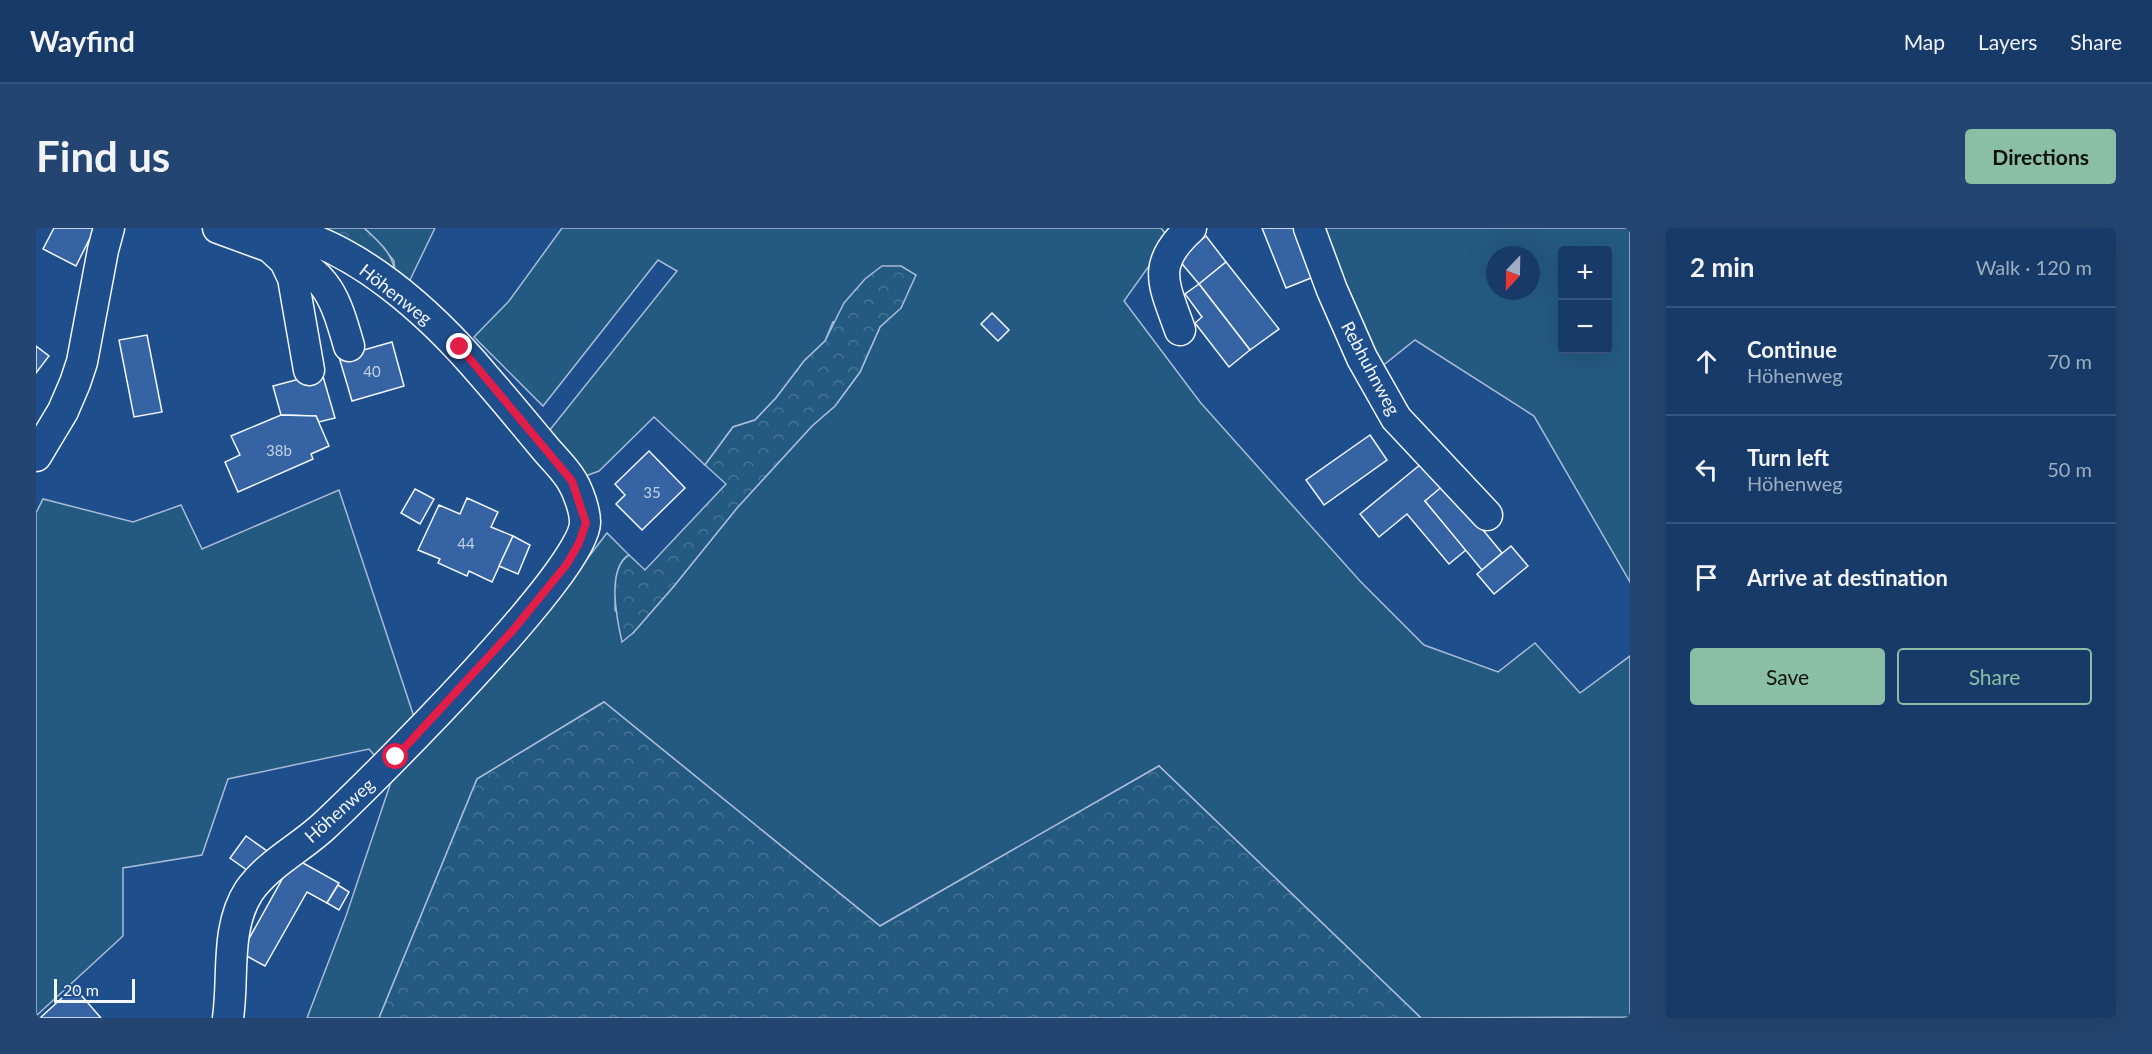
<!DOCTYPE html>
<meta charset="utf-8">
<style>
body{margin:0;font-family:Lato,sans-serif;background:#244571;color:#f1f3f6}
.controls{position:absolute;right:18px;top:18px;display:grid;overflow:hidden;border-radius:6px;box-shadow:0 6px 24px #0002}
.controls button{width:54px;height:54px;display:grid;place-items:center;padding:0;border:0;border-bottom:2px solid #36547d;background:#173a69;color:#f1f3f6;font:30px sans-serif}
.compass{position:absolute;left:1450px;top:18px;width:54px;height:54px;border-radius:50%;background:#173a69;box-shadow:0 6px 24px #0002;rotate:202deg}
.scale{position:absolute;left:18px;bottom:15px;width:81px;box-sizing:border-box;padding-left:6px;border:3px solid #f2f6ff;border-top:0;font-size:16px;line-height:21px;white-space:nowrap;color:#f2f6ff;-webkit-text-stroke:4px #1f4e8c;paint-order:stroke}
.stop{position:absolute;width:18px;height:18px;margin:-14px;border:4px solid #e11d48;border-radius:50%;background:#fff}
.stop.end{background:#e11d48;border-color:#fff;box-shadow:0 2px 6px #0008}
.list{margin:0;padding:0;list-style:none}
h2{display:flex;justify-content:space-between;align-items:center;height:78px;margin:0;padding:0 24px;font-size:26px}
h2 small{font-size:20px;font-weight:400;color:#9eadc0}
.list li{display:grid;grid-template-columns:39px 1fr auto;gap:18px;align-items:center;box-sizing:border-box;height:108px;padding:0 24px;border-top:2px solid #36547d}
.list b{display:block;font-size:22px;white-space:nowrap}
.list p{margin:0;font-size:20px;white-space:nowrap;color:#9eadc0}
.list em{font-size:20px;font-style:normal;color:#9eadc0}
.actions{display:flex;gap:12px;padding:18px 24px}
.actions a{flex:1;padding:14px 0;border:2px solid #8abfa5;border-radius:6px;text-align:center;font-size:21px;color:#8abfa5}
.actions .main{background:#8abfa5;color:#111}
.icon{flex:none;width:33px;height:33px;fill:none;stroke:currentColor;stroke-width:2;stroke-linecap:round;stroke-linejoin:round}
.map{position:relative;flex:none;width:1594px;height:790px;overflow:hidden;border-radius:6px}
header{display:flex;align-items:center;gap:36px;box-sizing:border-box;height:84px;padding:0 30px;background:#173a69;border-bottom:2px solid #36547d}
header strong{font-size:28px}
nav{display:flex;gap:33px;margin-inline-start:auto;font-size:21px}
.intro{display:flex;align-items:center;justify-content:space-between;box-sizing:border-box;height:144px;padding:0 36px}
h1{margin:0;font-size:42px}
.button{padding:15px 27px;border-radius:6px;background:#8abfa5;color:#111;font-size:21px;font-weight:700}
main{display:flex;gap:36px;padding:0 36px}
aside{flex:1;background:#173a69;border-radius:6px;box-shadow:0 6px 24px #0002}
.map>svg:first-child{display:block}
.grass{fill:#245a82;stroke:#a8bbd7;stroke-width:1.5;fill-rule:evenodd}
.forest{fill:url(#forest-crowns);stroke:#a8bbd7;stroke-width:1.5}
.building{fill:#3563a3;stroke:#f2f6ff;stroke-width:1.5}
.lines{fill:none;stroke-linecap:round;stroke-linejoin:round}
.minor-casing{stroke:#f2f6ff;stroke-width:33}
.minor{stroke:#1f4e8c;stroke-width:30}
.route{stroke:#e11d48;stroke-width:8}
.labels{text-anchor:middle;dominant-baseline:central;stroke-width:4.5;stroke-linejoin:round;paint-order:stroke}
.number-label{font-size:15px;fill:#c3d1e8}
.street-label{font-size:18px;fill:#f2f6ff;stroke:#1f4e8c}
</style>
<header>
<strong>Wayfind</strong>
<nav><a>Map</a><a>Layers</a><a>Share</a></nav>
</header>
<div class="intro"><h1>Find us</h1><a class="button">Directions</a></div>
<main>
<div class="map">
<svg width="1594" height="790" viewBox="0 0 1594 790">
<defs>
<pattern id="forest-crowns" width="20" height="18" patternUnits="userSpaceOnUse" patternTransform="scale(1.5)"><rect width="20" height="18" fill="#245a82"/><path d="M2 6a3 3 0 1 1 6 0M12 15a3 3 0 1 1 6 0" fill="none" stroke="#447295"/></pattern>
</defs>
<rect width="100%" height="100%" fill="#1f4e8c"/>
<!-- grass -->
<g class="grass">
<path d="M 328,0 L 399,0 L 372,56 L 359,45 L 358,33 L 346,18 Z"/>
<path d="M 526,0 L 1125,0 L 1133,10 L 1088,73 L 1164,174 L 1324,353 L 1388,417 L 1462,444 L 1499,415 L 1544,465 L 1594,428 L 1594,789 L 1385,790 L 1123,538 L 844,698 L 568,474 L 441,551 L 343,790 L 271,790 L 310,688 L 357,548 L 333,521 L 192,551 L 166,627 L 87,640 L 87,708 L 0,788 L 0,285 L 7,271 L 97,294 L 145,277 L 166,321 L 303,262 L 386,513 L 534,353 L 571,305 L 593,327 C 576,337 580,364 579,382 L 597,405 L 638,358 L 701,280 L 776,198 L 799,178 L 824,144 L 844,99 L 865,79 L 797,94 L 789,113 L 768,133 L 740,170 L 719,192 L 697,199 L 669,237 L 618,189 L 563,243 L 544,250 L 509,208 L 641,43 L 622,32 L 507,178 L 438,109 L 473,73 Z"/>
<path d="M 1280,0 L 1594,0 L 1594,354 L 1498,188 L 1379,112 L 1340,143 ZM 1526,22 L 1572,22 L 1572,122 L 1526,122 ZM 1459,27 L 1495,27 L 1495,63 L 1459,63 Z"/>
</g>
<!-- forest -->
<g class="forest">
<path d="M 281,0 L 328,0 C 342,13 357,25 359,45 Z"/>
<path d="M 846,38 L 865,38 L 880,47 L 865,80 L 844,99 L 824,144 L 799,178 L 776,198 L 701,280 L 638,358 L 597,405 L 586,414 C 581,392 570,341 593,327 L 609,342 L 690,256 L 669,237 L 697,199 L 719,192 L 740,170 L 768,133 L 789,113 L 808,75 L 829,51 Z"/>
<path d="M 568,474 L 844,698 L 1123,538 L 1385,790 L 343,790 L 441,551 Z"/>
</g>
<!-- building -->
<g class="building">
<path d="M 18,0 L 59,0 L 40,38 L 7,21 Z"/>
<path d="M 1226,0 L 1261,0 L 1280,48 L 1250,60 Z"/>
<path d="M 1170,8 L 1190,34 L 1163,56 L 1142,31 Z"/>
<path d="M 1190,34 L 1243,101 L 1214,122 L 1163,56 Z"/>
<path d="M 1163,56 L 1214,122 L 1193,139 L 1159,95 L 1166,89 L 1149,66 Z"/>
<path d="M 956,85 L 973,102 L 962,113 L 945,96 Z"/>
<path d="M 111,107 L 126,184 L 98,189 L 83,112 Z"/>
<path d="M 356,114 L 368,158 L 316,173 L 303,129 Z"/>
<path d="M 0,118 L 13,128 L 0,145 Z"/>
<path d="M 286,145 L 299,190 L 283,194 L 280,188 L 245,187 L 237,158 Z"/>
<path d="M 245,187 L 280,188 L 293,218 L 275,226 L 277,231 L 202,264 L 189,234 L 204,227 L 195,208 Z"/>
<path d="M 1334,207 L 1351,232 L 1288,277 L 1270,252 Z"/>
<path d="M 613,223 L 649,260 L 606,302 L 580,276 L 589,267 L 579,256 Z"/>
<path d="M 1385,236 L 1405,260 L 1389,273 L 1430,322 L 1413,336 L 1371,286 L 1343,309 L 1324,286 Z"/>
<path d="M 1409,256 L 1466,325 L 1446,342 L 1389,273 Z"/>
<path d="M 379,261 L 398,271 L 384,296 L 365,285 Z"/>
<path d="M 431,270 L 462,284 L 455,299 L 477,308 L 456,354 L 433,343 L 431,348 L 402,335 L 404,331 L 382,322 L 403,277 L 424,286 Z"/>
<path d="M 477,308 L 494,317 L 482,346 L 463,338 Z"/>
<path d="M 1475,318 L 1492,338 L 1458,366 L 1441,346 Z"/>
<path d="M 210,608 L 231,623 L 215,645 L 194,630 Z"/>
<path d="M 258,630 L 303,655 L 291,675 L 271,664 L 229,738 L 205,725 Z"/>
<path d="M 302,657 L 313,664 L 303,682 L 291,675 Z"/>
<path d="M 38,759 L 65,790 L 4,790 Z"/>
</g>
<g class="lines">
<defs>
<g id="minor">
<path d="M 182,0 L 234,19 L 249,33 L 257,50 L 273,142"/>
<path d="M 1273,0 L 1296,62 L 1326,130 L 1360,190 L 1451,287"/>
<path d="M 244,24 C 292,47 299,69 313,118"/>
<path d="M 1144,102 C 1128,56 1114,37 1155,0"/>
<path d="M 0,228 L 27,183 L 39,155 L 46,134 L 67,22 L 73,0"/>
<path d="M 192,790 C 198,749 189,700 213,663 C 232,636 263,621 287,599 C 330,559 551,341 549,294 C 549,282 542,263 536,253 C 529,241 517,230 508,219 C 489,196 469,172 449,149 C 396,86 319,15 236,0"/>
</g>
</defs>
<!-- minor casing -->
<use href="#minor" class="minor-casing"/>
<!-- minor -->
<use href="#minor" class="minor"/>
</g>
<g class="lines">
<!-- route -->
<path class="route" d="M 360,529 L 478,401 L 531,336 L 543,315 L 550,295 L 536,253 L 424,119"/>
</g>
<g class="labels">
<!-- number labels -->
<g class="number-label">
<text x="336" y="143">40</text>
<text x="243" y="222">38b</text>
<text x="616" y="264">35</text>
<text x="430" y="315">44</text>
</g>
<!-- street labels -->
<g class="street-label">
<text transform="translate(360 66) rotate(38)">Höhenweg</text>
<text transform="translate(1335 140) rotate(62)">Rebhuhnweg</text>
<text transform="translate(303 582) rotate(-42)">Höhenweg</text>
</g>
</g>
</svg>
<div class="controls">
<button>+</button>
<button>−</button>
</div>
<svg class="compass" viewBox="-18 -18 36 36"><path d="M0-13l5 13h-10z" fill="#e53935"/><path d="M0 13l5-13h-10z" fill="#9eadc0"/></svg>
<div class="scale">20 m</div>
<div class="stop" style="left:360px;top:529px"></div>
<div class="stop end" style="left:424px;top:119px"></div>
</div>
<aside>
<h2>2 min<small>Walk · 120 m</small></h2>
<ul class="list">
<li><svg class="icon" aria-label="ahead" viewBox="0 0 24 24"><path d="M12 20V5M6 11l6-6 6 6"/></svg><div><b>Continue</b><p>Höhenweg</p></div><em>70 m</em></li>
<li><svg class="icon" aria-label="left" viewBox="0 0 24 24"><path d="M17 20v-9H6M10 6l-5 5 5 5"/></svg><div><b>Turn left</b><p>Höhenweg</p></div><em>50 m</em></li>
<li><svg class="icon" aria-label="arrive" viewBox="0 0 24 24"><path d="M6 21V4h12l-3 4 3 4H6"/></svg><div><b>Arrive at destination</b></div></li>
</ul>
<div class="actions"><a class="main">Save</a><a>Share</a></div>
</aside>
</main>
